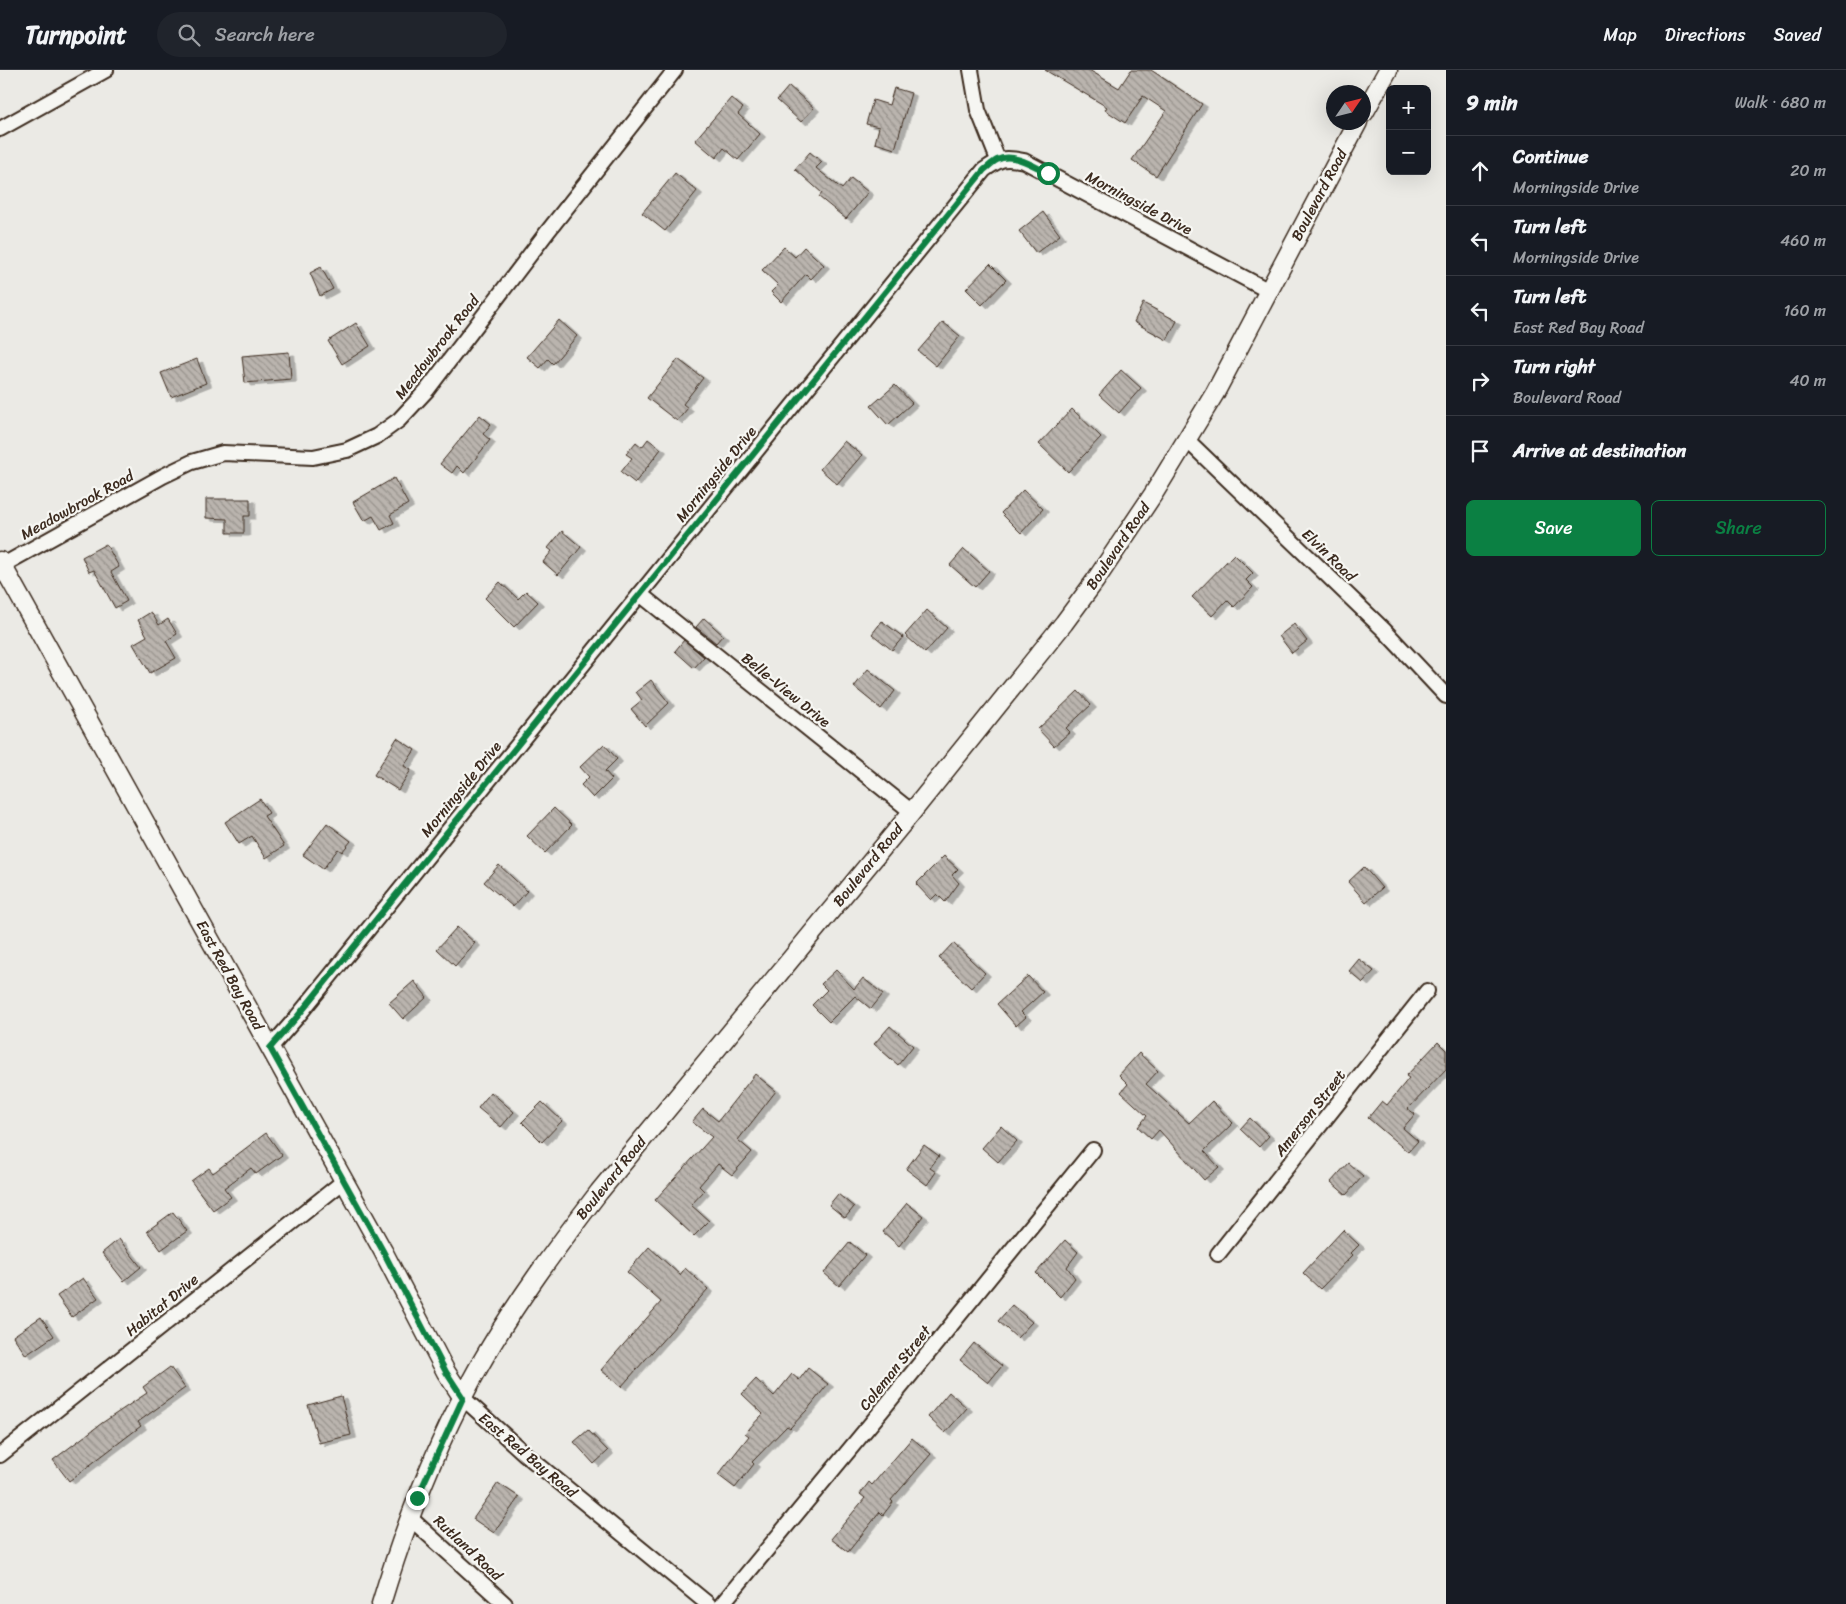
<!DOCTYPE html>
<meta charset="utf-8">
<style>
body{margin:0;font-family:Sriracha,sans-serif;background:#20242c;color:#f1f3f6}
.controls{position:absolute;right:15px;top:15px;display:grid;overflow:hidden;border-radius:8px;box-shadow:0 5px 20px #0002}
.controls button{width:45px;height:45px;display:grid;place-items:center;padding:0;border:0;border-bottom:1px solid #363941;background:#171b24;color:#f1f3f6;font:25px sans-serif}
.compass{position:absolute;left:1326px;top:15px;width:45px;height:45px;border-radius:50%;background:#171b24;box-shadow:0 5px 20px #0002;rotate:55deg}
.stop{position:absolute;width:15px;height:15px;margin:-11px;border:4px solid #0b8043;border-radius:50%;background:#fff}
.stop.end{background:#0b8043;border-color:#fff;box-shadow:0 1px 5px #0008}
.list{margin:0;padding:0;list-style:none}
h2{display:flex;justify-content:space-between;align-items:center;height:65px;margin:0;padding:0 20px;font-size:21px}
h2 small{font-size:16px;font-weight:400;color:#9ea1a6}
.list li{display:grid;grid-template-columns:32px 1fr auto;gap:15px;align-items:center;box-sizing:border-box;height:70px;padding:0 20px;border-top:1px solid #363941}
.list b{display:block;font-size:19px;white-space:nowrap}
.list p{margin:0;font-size:16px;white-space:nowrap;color:#9ea1a6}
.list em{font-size:16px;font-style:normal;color:#9ea1a6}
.actions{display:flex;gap:10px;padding:15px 20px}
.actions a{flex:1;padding:11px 0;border:1px solid #0b8043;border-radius:8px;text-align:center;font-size:18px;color:#0b8043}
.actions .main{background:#0b8043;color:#fff}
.icon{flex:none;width:28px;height:28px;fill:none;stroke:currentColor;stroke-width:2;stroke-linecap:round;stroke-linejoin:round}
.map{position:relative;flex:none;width:1446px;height:1534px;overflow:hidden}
header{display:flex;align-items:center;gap:30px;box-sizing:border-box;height:70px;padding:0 25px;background:#171b24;border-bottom:1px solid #363941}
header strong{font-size:24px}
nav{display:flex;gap:28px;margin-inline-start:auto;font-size:18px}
.search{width:350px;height:45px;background:#20242c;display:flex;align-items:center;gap:12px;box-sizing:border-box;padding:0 18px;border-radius:28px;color:#9ea1a6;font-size:19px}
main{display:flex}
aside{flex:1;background:#171b24}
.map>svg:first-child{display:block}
.building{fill:url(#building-back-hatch);stroke:#3b2a1e;filter:url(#shadow)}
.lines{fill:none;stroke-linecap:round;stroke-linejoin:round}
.minor-casing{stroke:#3b2a1e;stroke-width:18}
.tertiary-casing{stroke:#3b2a1e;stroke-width:21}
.minor{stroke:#f6f6f2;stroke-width:14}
.tertiary{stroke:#f6f6f2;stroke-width:18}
.route{stroke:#0b8043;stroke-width:6}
.labels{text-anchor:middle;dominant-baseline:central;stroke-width:4.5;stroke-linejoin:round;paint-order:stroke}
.street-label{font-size:15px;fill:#3b2a1e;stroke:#f6f6f2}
</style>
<header>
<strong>Turnpoint</strong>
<div class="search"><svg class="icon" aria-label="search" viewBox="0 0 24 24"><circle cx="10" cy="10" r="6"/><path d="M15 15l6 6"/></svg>Search here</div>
<nav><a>Map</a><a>Directions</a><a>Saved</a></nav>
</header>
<main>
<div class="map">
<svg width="1446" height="1534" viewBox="0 0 1446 1534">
<defs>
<pattern id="building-back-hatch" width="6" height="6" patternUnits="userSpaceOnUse" patternTransform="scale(1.25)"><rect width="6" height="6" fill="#bab4ae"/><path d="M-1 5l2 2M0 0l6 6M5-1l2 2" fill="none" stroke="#98938d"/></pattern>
<filter id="shadow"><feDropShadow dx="5.5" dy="3" stdDeviation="0" flood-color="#0004"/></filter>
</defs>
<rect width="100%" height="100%" fill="#ebeae5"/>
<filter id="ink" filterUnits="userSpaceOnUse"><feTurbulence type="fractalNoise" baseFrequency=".02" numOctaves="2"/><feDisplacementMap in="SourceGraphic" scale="10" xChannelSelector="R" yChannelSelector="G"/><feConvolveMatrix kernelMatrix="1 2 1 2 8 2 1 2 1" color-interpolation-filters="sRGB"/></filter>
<g filter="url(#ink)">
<!-- building -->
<g class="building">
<path d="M 1045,0 L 1089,0 L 1119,18 L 1131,0 L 1151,0 L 1202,34 L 1156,106 L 1132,90 L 1166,41 L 1143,26 L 1125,53 L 1105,40 L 1107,37 Z"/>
<path d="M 789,16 L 814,38 L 801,52 L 777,30 Z"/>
<path d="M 894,18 L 911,23 L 895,79 L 875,73 L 879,57 L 866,54 L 873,30 L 889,35 Z"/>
<path d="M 731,28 L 743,38 L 738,44 L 760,64 L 738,90 L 724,78 L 716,88 L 695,70 Z"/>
<path d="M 810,82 L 822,92 L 816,98 L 842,119 L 851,108 L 868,122 L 846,149 L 819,127 L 822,123 L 795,99 Z"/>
<path d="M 675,103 L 697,121 L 665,161 L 642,143 Z"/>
<path d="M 1043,142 L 1060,165 L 1036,183 L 1019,161 Z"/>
<path d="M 784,177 L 795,187 L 804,177 L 824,195 L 811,209 L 806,204 L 781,232 L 771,222 L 778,215 L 762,200 Z"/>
<path d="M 990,194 L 1006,210 L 982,235 L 966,219 Z"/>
<path d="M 321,197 L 333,219 L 320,226 L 310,203 Z"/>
<path d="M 1143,233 L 1177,251 L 1167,270 L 1134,252 Z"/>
<path d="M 559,250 L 577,266 L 553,294 L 548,289 L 540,298 L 527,287 Z"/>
<path d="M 943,252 L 960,266 L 936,296 L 918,281 Z"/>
<path d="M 356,253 L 370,276 L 342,294 L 328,271 Z"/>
<path d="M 289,282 L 291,309 L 245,313 L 242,286 Z"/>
<path d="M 197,289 L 206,313 L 171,327 L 161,303 Z"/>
<path d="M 678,289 L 703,308 L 683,334 L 688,338 L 677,351 L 647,328 Z"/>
<path d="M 1121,300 L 1141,318 L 1119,343 L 1099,325 Z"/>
<path d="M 895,315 L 912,333 L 888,355 L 871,336 Z"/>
<path d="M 1072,339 L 1101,367 L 1068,402 L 1039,374 Z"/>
<path d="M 480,345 L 491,354 L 483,364 L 490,370 L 464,403 L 457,396 L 452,403 L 440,394 Z"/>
<path d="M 648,369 L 661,379 L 635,413 L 621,402 L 632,388 L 626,384 L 636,372 L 642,377 Z"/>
<path d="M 844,371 L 862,385 L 837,414 L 820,399 Z"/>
<path d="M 394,408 L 408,434 L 390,445 L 394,453 L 381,460 L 373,446 L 364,451 L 353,432 Z"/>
<path d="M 1023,420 L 1043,439 L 1021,463 L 1001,443 Z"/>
<path d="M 206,429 L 250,429 L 250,446 L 244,446 L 244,463 L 227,463 L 227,449 L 206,448 Z"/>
<path d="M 562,461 L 581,477 L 558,505 L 543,492 L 552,481 L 548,478 Z"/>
<path d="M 106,474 L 119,497 L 111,502 L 127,531 L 115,538 L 94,500 L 89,502 L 82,487 Z"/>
<path d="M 964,479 L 989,501 L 975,517 L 950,495 Z"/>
<path d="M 1234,484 L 1253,503 L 1246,510 L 1253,517 L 1234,537 L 1227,530 L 1212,546 L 1192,527 Z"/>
<path d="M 500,512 L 518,529 L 526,521 L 538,532 L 514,557 L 485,528 Z"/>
<path d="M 927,540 L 947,558 L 925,583 L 905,565 Z"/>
<path d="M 151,542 L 159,555 L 168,549 L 177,564 L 166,571 L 176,588 L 150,603 L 133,574 L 147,566 L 138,550 Z"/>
<path d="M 704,548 L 723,565 L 716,573 L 696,557 Z"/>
<path d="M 882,551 L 903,567 L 892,580 L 872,564 Z"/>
<path d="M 1294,554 L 1307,571 L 1292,583 L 1279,566 Z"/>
<path d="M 684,570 L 704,587 L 694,598 L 675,581 Z"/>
<path d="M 868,599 L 895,621 L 881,639 L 854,617 Z"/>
<path d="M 651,610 L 669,633 L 645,656 L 631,639 L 642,630 L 636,622 Z"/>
<path d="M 1078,621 L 1091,635 L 1066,658 L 1070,662 L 1054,676 L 1038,659 Z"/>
<path d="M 397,668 L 415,680 L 404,696 L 411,700 L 398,720 L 374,705 Z"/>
<path d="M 604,674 L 617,689 L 605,701 L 612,709 L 593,728 L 581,715 L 589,707 L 580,697 Z"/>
<path d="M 260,729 L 269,743 L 264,746 L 284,776 L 266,788 L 252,766 L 239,774 L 225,752 Z"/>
<path d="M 554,738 L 572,755 L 545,783 L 527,766 Z"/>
<path d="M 327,753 L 351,771 L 342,782 L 338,779 L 323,799 L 303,785 Z"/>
<path d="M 944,786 L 958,799 L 952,805 L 959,813 L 945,832 L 937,824 L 931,830 L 916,814 Z"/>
<path d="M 499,795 L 527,821 L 513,837 L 484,812 Z"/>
<path d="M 1364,797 L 1382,818 L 1366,832 L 1348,812 Z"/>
<path d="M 457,857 L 475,873 L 455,896 L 437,879 Z"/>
<path d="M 953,873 L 985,903 L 971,918 L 939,888 Z"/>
<path d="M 1359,889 L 1374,901 L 1363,913 L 1349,901 Z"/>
<path d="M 836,900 L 854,919 L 863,908 L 883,924 L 871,939 L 855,926 L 829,952 L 812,935 L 827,920 L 821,914 Z"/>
<path d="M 1028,906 L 1043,922 L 1021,942 L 1026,947 L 1016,956 L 997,934 Z"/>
<path d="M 414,911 L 427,927 L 403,949 L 389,933 Z"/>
<path d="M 890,956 L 913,976 L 898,995 L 874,974 Z"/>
<path d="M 1438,972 L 1446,980 L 1446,999 L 1408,1039 L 1415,1044 L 1403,1058 L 1418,1071 L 1408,1082 L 1368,1048 L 1382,1031 L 1387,1035 L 1409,1008 L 1406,1006 Z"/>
<path d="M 1139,983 L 1158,1001 L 1146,1014 L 1189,1053 L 1212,1031 L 1233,1053 L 1204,1081 L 1219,1097 L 1204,1110 L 1159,1060 L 1151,1069 L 1138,1057 L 1147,1046 L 1121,1022 L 1128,1014 L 1119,1005 Z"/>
<path d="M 755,1004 L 776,1021 L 738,1070 L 752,1082 L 732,1105 L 718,1094 L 699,1116 L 704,1121 L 691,1135 L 709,1151 L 694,1166 L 655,1130 L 712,1067 L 692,1052 L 703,1039 L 718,1051 Z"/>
<path d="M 491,1022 L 514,1042 L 501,1057 L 478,1038 Z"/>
<path d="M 542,1032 L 562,1051 L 542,1072 L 522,1052 Z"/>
<path d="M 1250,1048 L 1269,1066 L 1259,1077 L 1240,1059 Z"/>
<path d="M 1001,1056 L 1017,1071 L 998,1092 L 982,1078 Z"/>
<path d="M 266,1063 L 282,1085 L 256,1104 L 251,1098 L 224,1118 L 231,1127 L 213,1140 L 191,1111 L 209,1098 L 213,1103 Z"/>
<path d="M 924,1075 L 939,1086 L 930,1098 L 936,1102 L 927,1115 L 906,1099 Z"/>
<path d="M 1348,1093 L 1363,1106 L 1346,1125 L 1331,1112 Z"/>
<path d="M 838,1124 L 854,1137 L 845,1148 L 829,1135 Z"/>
<path d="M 907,1133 L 923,1146 L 899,1176 L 883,1162 Z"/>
<path d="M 173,1142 L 187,1161 L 161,1180 L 147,1161 Z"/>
<path d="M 1343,1160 L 1359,1175 L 1351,1183 L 1353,1185 L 1320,1219 L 1303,1203 Z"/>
<path d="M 119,1169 L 141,1197 L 124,1211 L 102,1183 Z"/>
<path d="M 1065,1170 L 1078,1182 L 1067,1197 L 1075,1208 L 1060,1227 L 1036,1203 Z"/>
<path d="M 850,1172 L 865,1185 L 839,1216 L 824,1203 Z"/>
<path d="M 649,1177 L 680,1205 L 685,1198 L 708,1219 L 621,1317 L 601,1300 L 661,1232 L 627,1202 Z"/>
<path d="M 83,1208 L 98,1228 L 72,1247 L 57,1226 Z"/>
<path d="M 1012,1235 L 1032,1252 L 1017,1268 L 998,1251 Z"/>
<path d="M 41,1247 L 54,1266 L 26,1285 L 13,1266 Z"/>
<path d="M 974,1273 L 1002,1296 L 988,1313 L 960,1290 Z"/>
<path d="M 170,1297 L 185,1318 L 138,1352 L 141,1356 L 69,1411 L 53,1390 L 102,1353 L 147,1323 L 143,1317 Z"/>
<path d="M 808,1298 L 828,1314 L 807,1340 L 790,1358 L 787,1356 L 752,1392 L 754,1394 L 735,1418 L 718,1405 L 749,1366 L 745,1363 L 763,1344 L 742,1324 L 756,1309 L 774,1326 L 792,1304 L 799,1310 Z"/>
<path d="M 949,1322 L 967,1338 L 945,1363 L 928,1347 Z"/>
<path d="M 341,1326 L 351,1365 L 319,1373 L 308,1335 Z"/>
<path d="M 588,1360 L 608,1381 L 594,1394 L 574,1372 Z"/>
<path d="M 912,1368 L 931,1384 L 891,1430 L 893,1432 L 883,1445 L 880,1442 L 848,1482 L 831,1469 L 865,1428 L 860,1424 L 869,1412 L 872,1415 Z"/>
<path d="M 498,1413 L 519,1427 L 494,1463 L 473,1449 Z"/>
</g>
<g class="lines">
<defs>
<g id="minor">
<path d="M 971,0 L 978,40 L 998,90"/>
<path d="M 0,59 L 106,0"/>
<path d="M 1187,370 L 1384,560 L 1446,626"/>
<path d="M 3,495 L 163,406 L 192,392 L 223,383 L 313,387 L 347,380 L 377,366 L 399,350 L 427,320 L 548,161 L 675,0"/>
<path d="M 640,524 L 912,742"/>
<path d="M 270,978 L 297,947 L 984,100 C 1001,88 1004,87 1024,91 L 1269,221"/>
<path d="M 1218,1184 L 1427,921"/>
<path d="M 463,1328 L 525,1384 L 708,1534"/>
<path d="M 0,1385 L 344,1111"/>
<path d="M 409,1447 L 505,1534"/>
<path d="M 722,1534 L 883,1339 L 1093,1080"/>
</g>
<g id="tertiary">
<path d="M 1364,43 L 1388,0"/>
<path d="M 0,491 L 383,1181 L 446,1302 L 463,1328"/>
<path d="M 381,1534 C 406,1451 438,1369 481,1293 C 515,1233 557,1177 599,1122 L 912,742 L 1064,553 L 1095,511 L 1154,423 L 1215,323 L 1358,52"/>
</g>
</defs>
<!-- minor casing -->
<use href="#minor" class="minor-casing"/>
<!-- tertiary casing -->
<use href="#tertiary" class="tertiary-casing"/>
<!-- minor -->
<use href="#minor" class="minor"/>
<!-- tertiary -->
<use href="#tertiary" class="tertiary"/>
</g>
</g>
<g class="lines" filter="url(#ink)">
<!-- route -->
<path class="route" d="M 417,1428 L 463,1328 L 446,1302 L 383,1181 L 270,978 L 297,947 L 984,100 C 988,97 993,92 997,90 C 1013,82 1034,96 1048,103"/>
</g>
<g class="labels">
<!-- street labels -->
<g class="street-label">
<text transform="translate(1319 125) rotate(-62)">Boulevard Road</text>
<text transform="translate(1139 133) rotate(28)">Morningside Drive</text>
<text transform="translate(437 277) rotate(-52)">Meadowbrook Road</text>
<text transform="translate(716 404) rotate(-51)">Morningside Drive</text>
<text transform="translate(77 435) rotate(-29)">Meadowbrook Road</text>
<text transform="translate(1118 476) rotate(-56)">Boulevard Road</text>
<text transform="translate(1329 485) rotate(44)">Elvin Road</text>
<text transform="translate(786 620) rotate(39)">Belle-View Drive</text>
<text transform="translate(461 719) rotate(-51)">Morningside Drive</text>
<text transform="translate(868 795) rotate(-51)">Boulevard Road</text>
<text transform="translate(230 905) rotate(61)">East Red Bay Road</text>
<text transform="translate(1310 1043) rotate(-52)">Amerson Street</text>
<text transform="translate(611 1108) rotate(-51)">Boulevard Road</text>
<text transform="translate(162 1235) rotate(-39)">Habitat Drive</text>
<text transform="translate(895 1298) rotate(-51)">Coleman Street</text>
<text transform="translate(528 1385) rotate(40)">East Red Bay Road</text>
<text transform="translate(468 1478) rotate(43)">Rutland Road</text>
</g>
</g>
</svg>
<div class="controls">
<button>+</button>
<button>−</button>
</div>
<svg class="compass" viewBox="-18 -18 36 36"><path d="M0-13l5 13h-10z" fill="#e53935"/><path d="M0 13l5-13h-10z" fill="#9ea1a6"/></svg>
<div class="stop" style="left:1048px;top:103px"></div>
<div class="stop end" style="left:417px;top:1428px"></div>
</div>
<aside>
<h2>9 min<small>Walk · 680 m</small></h2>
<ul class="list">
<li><svg class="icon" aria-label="ahead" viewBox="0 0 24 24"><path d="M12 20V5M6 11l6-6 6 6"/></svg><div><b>Continue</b><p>Morningside Drive</p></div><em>20 m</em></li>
<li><svg class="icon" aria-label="left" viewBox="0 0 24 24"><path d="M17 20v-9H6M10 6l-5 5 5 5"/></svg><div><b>Turn left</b><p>Morningside Drive</p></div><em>460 m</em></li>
<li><svg class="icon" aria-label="left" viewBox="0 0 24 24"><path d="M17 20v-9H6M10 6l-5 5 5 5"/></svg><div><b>Turn left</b><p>East Red Bay Road</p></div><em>160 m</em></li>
<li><svg class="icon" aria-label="right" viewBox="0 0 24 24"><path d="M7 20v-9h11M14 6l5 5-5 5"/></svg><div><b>Turn right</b><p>Boulevard Road</p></div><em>40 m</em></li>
<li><svg class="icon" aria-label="arrive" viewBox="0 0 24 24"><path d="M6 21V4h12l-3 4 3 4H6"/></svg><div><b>Arrive at destination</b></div></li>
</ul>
<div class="actions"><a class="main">Save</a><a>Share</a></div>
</aside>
</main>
